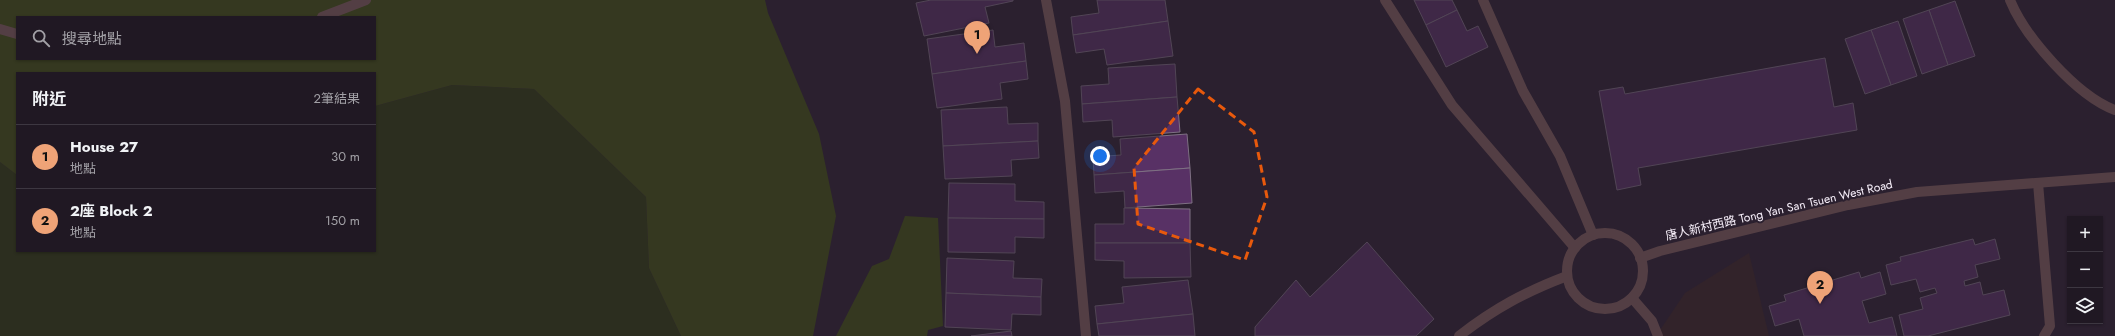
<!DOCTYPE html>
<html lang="zh-TW">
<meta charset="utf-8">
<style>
body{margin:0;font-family:Jost,"Noto Sans TC",sans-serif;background:#28212b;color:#f1f3f6}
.controls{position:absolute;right:12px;bottom:12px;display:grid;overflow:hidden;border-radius:0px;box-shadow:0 1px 3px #0004}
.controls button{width:36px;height:36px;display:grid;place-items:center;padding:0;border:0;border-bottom:1px solid #3d3741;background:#201823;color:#f1f3f6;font:20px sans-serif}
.you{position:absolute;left:1100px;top:156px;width:14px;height:14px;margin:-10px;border:3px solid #fff;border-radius:50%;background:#1a73e8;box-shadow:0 0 0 6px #1a73e833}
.badge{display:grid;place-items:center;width:26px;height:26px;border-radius:50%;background:#efa377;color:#111;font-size:13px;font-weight:700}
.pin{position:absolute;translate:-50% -33px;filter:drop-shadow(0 1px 2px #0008)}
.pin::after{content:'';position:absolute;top:21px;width:14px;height:12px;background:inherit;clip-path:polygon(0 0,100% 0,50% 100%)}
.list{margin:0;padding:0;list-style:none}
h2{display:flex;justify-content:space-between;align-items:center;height:52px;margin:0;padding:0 16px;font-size:17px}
h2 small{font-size:13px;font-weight:400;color:#a2a0a6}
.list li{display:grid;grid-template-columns:26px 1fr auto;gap:12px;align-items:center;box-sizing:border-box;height:64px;padding:0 16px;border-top:1px solid #3d3741}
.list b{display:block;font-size:15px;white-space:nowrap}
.list p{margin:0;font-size:13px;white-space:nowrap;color:#a2a0a6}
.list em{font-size:13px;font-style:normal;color:#a2a0a6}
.icon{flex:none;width:22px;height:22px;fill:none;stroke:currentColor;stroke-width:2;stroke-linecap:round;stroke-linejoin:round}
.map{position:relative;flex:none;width:2115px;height:336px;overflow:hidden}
.search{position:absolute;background:#201823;box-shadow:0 1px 3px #0004;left:16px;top:16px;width:360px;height:44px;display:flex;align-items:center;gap:10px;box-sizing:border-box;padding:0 14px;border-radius:0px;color:#a2a0a6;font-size:15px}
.panel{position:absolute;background:#201823;box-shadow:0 1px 3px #0004;left:16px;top:72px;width:360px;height:180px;border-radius:0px}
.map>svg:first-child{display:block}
.industrial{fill:#3a2624}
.green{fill:#2e3e0d}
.forest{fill:#40550e;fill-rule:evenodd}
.building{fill:#583165;stroke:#7e7083}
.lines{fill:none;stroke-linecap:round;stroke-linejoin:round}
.lane{stroke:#84635e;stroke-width:10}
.street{stroke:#84635e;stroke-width:10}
.marked{fill:none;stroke:#e8590c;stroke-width:3;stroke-dasharray:8 5;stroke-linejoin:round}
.labels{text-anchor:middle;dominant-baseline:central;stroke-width:4;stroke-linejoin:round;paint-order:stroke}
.street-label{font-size:12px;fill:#f7effa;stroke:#2b202f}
</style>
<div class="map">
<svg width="2115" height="336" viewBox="0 0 2115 336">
<rect width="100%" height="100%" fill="#2b202f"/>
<!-- industrial -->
<path class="industrial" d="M 1749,253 L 1769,336 L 1656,336 L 1685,293 Z"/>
<!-- green -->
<path class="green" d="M 452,85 L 534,89 L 646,197 L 649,268 L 681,336 L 0,336 L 0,162 L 17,175 L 17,251 L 375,251 L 375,106 Z"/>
<!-- forest -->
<g class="forest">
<path d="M 0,0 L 765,0 L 768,13 L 819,134 L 836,216 L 813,336 L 681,336 L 649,268 L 646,197 L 534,89 L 452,85 L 375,106 L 375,73 L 17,73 L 17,175 L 0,162 ZM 17,17 L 375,17 L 375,59 L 17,59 Z"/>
<path d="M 905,216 L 938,218 L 943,326 L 928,330 L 927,336 L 836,336 L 872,266 L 889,259 Z"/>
</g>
<!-- building -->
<g class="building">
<path d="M 931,0 L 1013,0 L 1013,1 L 985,7 L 989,23 L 924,36 L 916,3 Z"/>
<path d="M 1097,0 L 1165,0 L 1168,21 L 1073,35 L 1071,17 L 1099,13 Z"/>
<path d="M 1414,0 L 1452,0 L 1457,10 L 1426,25 Z"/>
<path d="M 1955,1 L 1975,56 L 1948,65 L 1929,10 Z"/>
<path d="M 1457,10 L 1467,31 L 1478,26 L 1488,47 L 1446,67 L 1426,25 Z"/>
<path d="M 1929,10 L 1948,65 L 1922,74 L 1903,19 Z"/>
<path d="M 1168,21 L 1173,56 L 1107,65 L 1104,49 L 1076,53 L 1073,35 Z"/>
<path d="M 1898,21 L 1917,76 L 1891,85 L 1871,30 Z"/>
<path d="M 993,30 L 995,47 L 1024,43 L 1026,61 L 932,74 L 927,39 Z"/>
<path d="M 1871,30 L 1891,85 L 1865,94 L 1845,39 Z"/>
<path d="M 1825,58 L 1834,107 L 1853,103 L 1857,130 L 1638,168 L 1641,185 L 1617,190 L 1599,91 L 1623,87 L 1625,94 Z"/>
<path d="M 1026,61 L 1028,79 L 1000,83 L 1002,99 L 937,108 L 932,74 Z"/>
<path d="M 1175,64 L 1177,97 L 1082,104 L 1081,86 L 1109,84 L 1108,68 Z"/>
<path d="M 1177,97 L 1180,132 L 1113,137 L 1112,120 L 1083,122 L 1082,104 Z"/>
<path d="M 1007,107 L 1008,124 L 1038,123 L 1038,141 L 943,146 L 941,110 Z"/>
<path d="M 1187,134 L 1190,168 L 1094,175 L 1093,157 L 1121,155 L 1120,139 Z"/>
<path d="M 1038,141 L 1039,158 L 1011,160 L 1012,176 L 945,179 L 943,146 Z"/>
<path d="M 1190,168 L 1192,203 L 1125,208 L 1124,191 L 1095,193 L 1094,175 Z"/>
<path d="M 949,183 L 1015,184 L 1015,201 L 1044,202 L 1044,219 L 948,218 Z"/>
<path d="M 1124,208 L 1190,209 L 1190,243 L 1095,243 L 1095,224 L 1124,224 Z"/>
<path d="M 948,218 L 1044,219 L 1044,238 L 1015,237 L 1015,253 L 948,252 Z"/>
<path d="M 1973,239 L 1975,245 L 1995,239 L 2000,259 L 1975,265 L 1978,277 L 1964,281 L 1965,286 L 1980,282 L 1983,295 L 2004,290 L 2010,315 L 1928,336 L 1904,336 L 1899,315 L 1923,309 L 1920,298 L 1937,293 L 1935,288 L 1920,292 L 1916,279 L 1891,285 L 1886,265 L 1901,261 L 1900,257 Z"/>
<path d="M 1367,242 L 1434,319 L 1416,336 L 1255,336 L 1255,327 L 1296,280 L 1310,297 Z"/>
<path d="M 1095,243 L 1190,243 L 1191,277 L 1124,278 L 1124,261 L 1095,260 Z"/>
<path d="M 947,258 L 1014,261 L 1013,278 L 1042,279 L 1041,297 L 946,293 Z"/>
<path d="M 1859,272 L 1861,278 L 1880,272 L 1886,294 L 1862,301 L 1869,323 L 1892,317 L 1897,336 L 1804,336 L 1799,319 L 1775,326 L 1769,306 L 1786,301 L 1784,295 Z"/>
<path d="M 1188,280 L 1193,314 L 1097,324 L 1095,306 L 1124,303 L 1122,287 Z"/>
<path d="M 946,293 L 1041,297 L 1041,315 L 1012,314 L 1011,330 L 945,327 Z"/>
<path d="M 1193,314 L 1195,336 L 1099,336 L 1097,324 Z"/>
<path d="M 1011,331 L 1012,336 L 971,336 Z"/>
</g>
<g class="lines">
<!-- lane -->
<g class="lane">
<path d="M 1046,0 L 1065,101 L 1086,336"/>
<path d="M 1385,0 L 1452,105 L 1575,248"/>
<path d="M 1483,0 L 1523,91 L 1560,156 L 1593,235"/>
<path d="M 322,17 L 366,0"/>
<path d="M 0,29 L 17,34"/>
<path d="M 2038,183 L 2050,326 L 2044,336"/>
<path d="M 1632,298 L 1652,321 L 1658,336"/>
<path d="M 1459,336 C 1495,308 1525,292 1567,276"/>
</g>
<!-- street -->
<g class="street">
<path d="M 2010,0 C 2025,37 2077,96 2115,110"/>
<circle cx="1605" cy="271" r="38"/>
<path d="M 1640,258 L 1660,251 L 1848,205 L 1917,192 L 2115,177"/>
</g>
</g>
<!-- marked area -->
<path d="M0 0H2115V336H0ZM 1198,89 L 1254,132 L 1267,197 L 1245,260 L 1138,224 L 1134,168 Z" fill="#2b202f" fill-opacity=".55" fill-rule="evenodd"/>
<path class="marked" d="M 1198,89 L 1254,132 L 1267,197 L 1245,260 L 1138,224 L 1134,168 Z"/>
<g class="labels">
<!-- street labels -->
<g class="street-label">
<text transform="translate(1779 210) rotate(-13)">唐人新村西路 Tong Yan San Tsuen West Road</text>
</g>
</g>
</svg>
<div class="controls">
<button>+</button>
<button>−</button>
<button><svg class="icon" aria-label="layers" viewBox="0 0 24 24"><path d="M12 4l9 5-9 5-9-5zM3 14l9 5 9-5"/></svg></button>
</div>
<div class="you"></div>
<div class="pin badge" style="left:977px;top:54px">1</div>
<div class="pin badge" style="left:1820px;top:304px">2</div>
<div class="search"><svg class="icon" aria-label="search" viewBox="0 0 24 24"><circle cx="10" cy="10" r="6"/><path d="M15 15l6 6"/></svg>搜尋地點</div>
<section class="panel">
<h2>附近<small>2筆結果</small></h2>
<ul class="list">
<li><span class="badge">1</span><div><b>House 27</b><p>地點</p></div><em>30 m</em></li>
<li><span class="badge">2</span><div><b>2座 Block 2</b><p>地點</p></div><em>150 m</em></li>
</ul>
</section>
</div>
